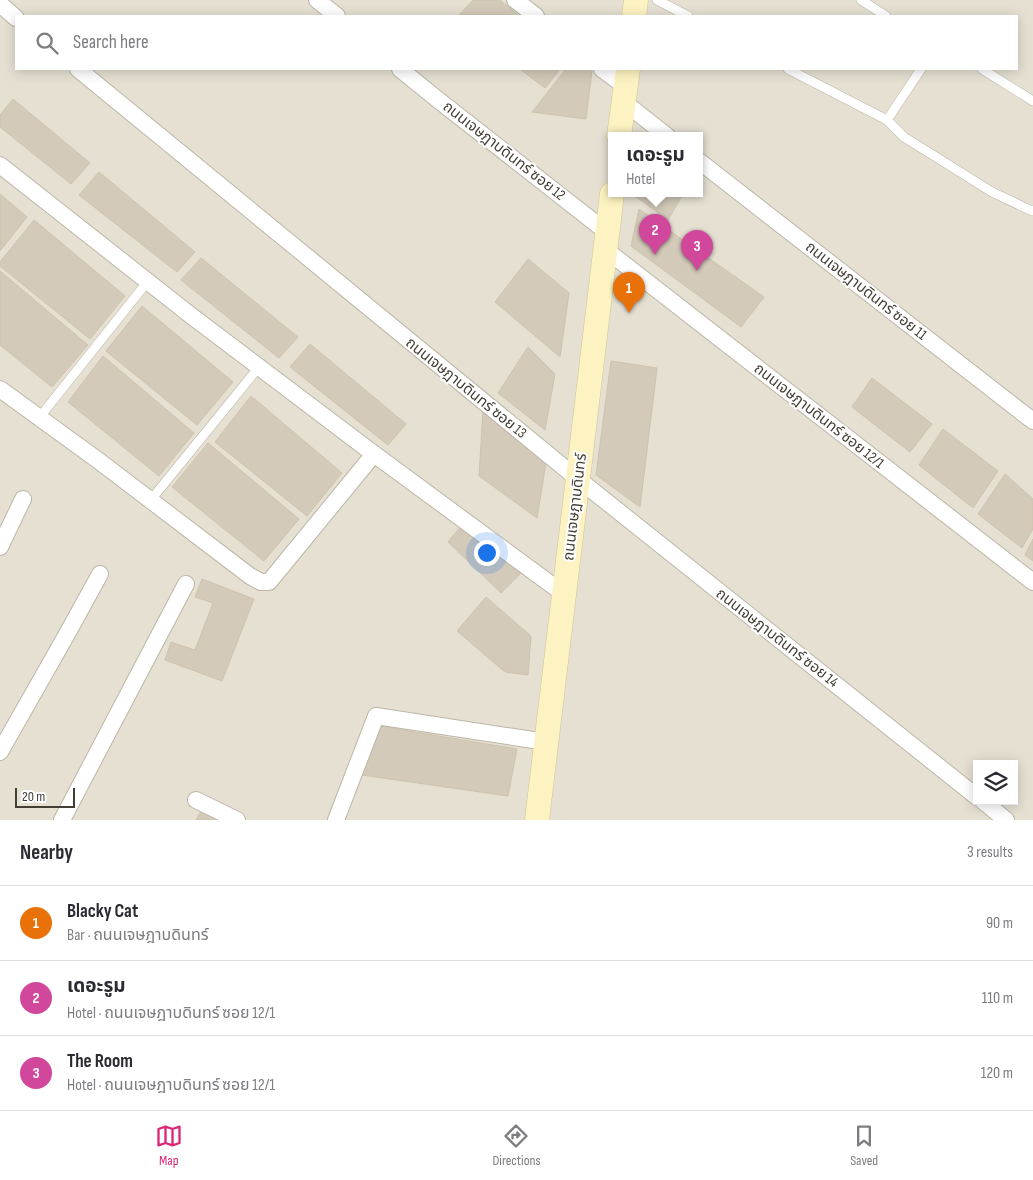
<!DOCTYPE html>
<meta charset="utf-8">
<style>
body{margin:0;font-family:"Sofia Sans Condensed","Noto Sans Thai",sans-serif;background:#f2f2f3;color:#2b2b33}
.controls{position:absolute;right:15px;bottom:15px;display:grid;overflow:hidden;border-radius:0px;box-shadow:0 2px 12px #0003}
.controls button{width:45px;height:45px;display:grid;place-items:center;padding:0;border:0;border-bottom:1px solid #e1e1e2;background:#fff;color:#2b2b33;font:25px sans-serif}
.scale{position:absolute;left:15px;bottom:12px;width:60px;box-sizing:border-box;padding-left:5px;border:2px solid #433e34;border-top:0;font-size:14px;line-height:18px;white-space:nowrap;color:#433e34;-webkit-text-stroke:4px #fff;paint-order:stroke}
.you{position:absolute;left:486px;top:552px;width:18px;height:18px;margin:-12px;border:4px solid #fff;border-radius:50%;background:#1a73e8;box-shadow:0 0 0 8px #1a73e833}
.badge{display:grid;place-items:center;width:32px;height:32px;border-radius:50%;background:#db2777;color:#fff;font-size:16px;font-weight:700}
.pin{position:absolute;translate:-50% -41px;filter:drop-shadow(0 1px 2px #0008)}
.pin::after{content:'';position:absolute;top:26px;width:18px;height:15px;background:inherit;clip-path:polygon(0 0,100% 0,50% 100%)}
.popup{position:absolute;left:608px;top:132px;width:95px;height:65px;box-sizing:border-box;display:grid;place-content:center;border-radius:0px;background:#fff;filter:drop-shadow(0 1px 4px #0005);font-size:16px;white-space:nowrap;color:#7c7c81}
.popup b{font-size:19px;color:#2b2b33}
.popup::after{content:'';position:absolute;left:50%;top:100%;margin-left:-10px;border:10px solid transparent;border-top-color:#fff}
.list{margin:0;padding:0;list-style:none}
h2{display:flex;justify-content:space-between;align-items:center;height:65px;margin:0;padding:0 20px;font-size:21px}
h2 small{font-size:16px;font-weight:400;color:#7c7c81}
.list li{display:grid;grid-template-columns:32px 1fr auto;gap:15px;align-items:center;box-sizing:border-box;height:75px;padding:0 20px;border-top:1px solid #e1e1e2}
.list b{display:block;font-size:19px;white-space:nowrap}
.list p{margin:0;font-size:16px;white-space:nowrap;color:#7c7c81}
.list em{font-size:16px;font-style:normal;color:#7c7c81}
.icon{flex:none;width:28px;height:28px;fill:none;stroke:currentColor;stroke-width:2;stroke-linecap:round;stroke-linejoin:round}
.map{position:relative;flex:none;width:1033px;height:820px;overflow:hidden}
.search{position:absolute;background:#fff;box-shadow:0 2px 12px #0003;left:15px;right:15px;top:15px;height:55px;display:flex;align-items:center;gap:12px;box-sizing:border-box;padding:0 18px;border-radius:0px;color:#7c7c81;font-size:19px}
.sheet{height:290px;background:#fff}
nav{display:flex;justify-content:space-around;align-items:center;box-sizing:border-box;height:70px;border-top:1px solid #e1e1e2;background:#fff;font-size:14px;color:#7c7c81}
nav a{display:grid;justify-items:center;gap:2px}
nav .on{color:#db2777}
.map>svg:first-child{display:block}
.residential{fill:#e5e0d2;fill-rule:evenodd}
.building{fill:#d3cab9;stroke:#cdc3ad}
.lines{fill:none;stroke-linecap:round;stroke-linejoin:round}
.lane-casing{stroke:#bdb6a7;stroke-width:10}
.street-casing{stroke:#bdb6a7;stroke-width:18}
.secondary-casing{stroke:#d1c494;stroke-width:25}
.lane{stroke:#fff;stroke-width:9}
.street{stroke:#fff;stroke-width:16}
.secondary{stroke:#fdf3c2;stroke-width:24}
.labels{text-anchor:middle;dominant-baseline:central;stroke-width:4;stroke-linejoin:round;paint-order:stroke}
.street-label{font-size:15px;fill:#433e34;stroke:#fff}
</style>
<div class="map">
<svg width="1033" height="820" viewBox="0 0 1033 820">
<rect width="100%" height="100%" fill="#f1eee4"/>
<!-- residential -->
<path class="residential" d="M 0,0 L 1033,0 L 1033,820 L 0,820 ZM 16,16 L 1017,16 L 1017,69 L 16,69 ZM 611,136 L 699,136 L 699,194 L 611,194 ZM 977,764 L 1014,764 L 1014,801 L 977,801 Z"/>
<!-- building -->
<g class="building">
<path d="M 473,0 L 500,0 L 519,16 L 458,16 Z"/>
<path d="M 520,69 L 560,69 L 545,88 Z"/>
<path d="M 566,69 L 588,69 L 592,71 L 586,119 L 532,112 Z"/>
<path d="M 13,99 L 90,163 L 71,184 L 0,127 L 0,115 Z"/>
<path d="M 99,172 L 195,252 L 177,272 L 79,195 Z"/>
<path d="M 0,194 L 27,217 L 0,251 Z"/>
<path d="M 636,194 L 683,194 L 668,220 L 636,197 Z"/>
<path d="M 639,209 L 764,297 L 741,327 L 631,246 Z"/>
<path d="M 34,220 L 125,296 L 90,339 L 0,266 L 0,262 Z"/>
<path d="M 201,258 L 298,337 L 279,358 L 181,280 Z"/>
<path d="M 528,259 L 569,293 L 560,357 L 495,302 Z"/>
<path d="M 0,271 L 88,345 L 52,387 L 0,345 Z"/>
<path d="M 142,306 L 233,382 L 197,425 L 106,351 Z"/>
<path d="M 310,344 L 406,424 L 388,445 L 290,367 Z"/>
<path d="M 528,347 L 555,374 L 545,430 L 498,393 Z"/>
<path d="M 103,356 L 194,433 L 159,476 L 68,402 Z"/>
<path d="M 611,361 L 657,368 L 640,507 L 596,475 Z"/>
<path d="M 872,378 L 932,424 L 910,452 L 852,407 Z"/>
<path d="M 251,396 L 342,473 L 307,516 L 215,442 Z"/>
<path d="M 483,411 L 546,463 L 537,518 L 479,476 Z"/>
<path d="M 943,429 L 998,471 L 973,508 L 919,465 Z"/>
<path d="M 208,443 L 299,519 L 264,561 L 172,487 Z"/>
<path d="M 1005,474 L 1033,499 L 1033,529 L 1022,548 L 978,514 Z"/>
<path d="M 461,526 L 521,573 L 501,593 L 448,542 Z"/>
<path d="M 1033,539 L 1033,561 L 1025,555 Z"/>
<path d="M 202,579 L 254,599 L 222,681 L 165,660 L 171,642 L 195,650 L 213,603 L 195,597 Z"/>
<path d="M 486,597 L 531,636 L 528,675 L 505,672 L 457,631 Z"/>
<path d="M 379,726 L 517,749 L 508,796 L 362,775 Z"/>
<path d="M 201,811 L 219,820 L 196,820 Z"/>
</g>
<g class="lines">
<defs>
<g id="lane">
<path d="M 657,0 L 688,16"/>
<path d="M 861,0 L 886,16"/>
<path d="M 788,69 L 887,120 L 904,137 L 992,192 L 1032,211 L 1033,210"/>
<path d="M 982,69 L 1033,101"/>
<path d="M 887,120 L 921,69"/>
<path d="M 39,418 L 148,281"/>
<path d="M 150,501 L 259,367"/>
</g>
<g id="street">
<path d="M 317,0 L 337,16"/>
<path d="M 515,0 L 536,16"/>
<path d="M 0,4 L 16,18"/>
<path d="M 78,69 L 578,479 L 977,797"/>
<path d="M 400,69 L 437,99 L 608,233"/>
<path d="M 602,69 L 626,87"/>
<path d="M 624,102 L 667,136"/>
<path d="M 699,161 L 1033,421"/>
<path d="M 0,165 L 189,314 L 374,454 L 564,594"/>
<path d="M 606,250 L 1033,582"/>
<path d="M 0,389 L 99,461 L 250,576 L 261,582 L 269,582 L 374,454"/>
<path d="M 0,547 L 23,499"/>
<path d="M 0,752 L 67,634 L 100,574"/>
<path d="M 196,800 L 237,820"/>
<path d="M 983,801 L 1006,820"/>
<path d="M 62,820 L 186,584"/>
<path d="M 336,820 L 376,716 L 546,742"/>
</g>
<g id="secondary">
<path d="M 634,16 L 636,0"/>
<path d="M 619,136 L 628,69"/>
<path d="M 537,820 L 612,194"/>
</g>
</defs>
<!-- lane casing -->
<use href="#lane" class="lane-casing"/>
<!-- street casing -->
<use href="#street" class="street-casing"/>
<!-- secondary casing -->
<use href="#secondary" class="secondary-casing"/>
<!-- lane -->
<use href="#lane" class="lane"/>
<!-- street -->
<use href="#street" class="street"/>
<!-- secondary -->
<use href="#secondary" class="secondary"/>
</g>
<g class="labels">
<!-- street labels -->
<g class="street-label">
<text transform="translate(504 151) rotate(38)">ถนนเจษฎาบดินทร์ ซอย 12</text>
<text transform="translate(866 291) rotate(38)">ถนนเจษฎาบดินทร์ ซอย 11</text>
<text transform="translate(466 388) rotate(39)">ถนนเจษฎาบดินทร์ ซอย 13</text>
<text transform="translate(819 416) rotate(38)">ถนนเจษฎาบดินทร์ ซอย 12/1</text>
<text transform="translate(575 507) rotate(-83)">ถนนเจษฎาบดินทร์</text>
<text transform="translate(777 638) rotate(38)">ถนนเจษฎาบดินทร์ ซอย 14</text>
</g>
</g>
</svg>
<div class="controls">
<button><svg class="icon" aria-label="layers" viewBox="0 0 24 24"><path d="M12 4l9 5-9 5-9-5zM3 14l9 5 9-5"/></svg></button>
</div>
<div class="scale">20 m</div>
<div class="you"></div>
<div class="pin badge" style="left:629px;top:313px;background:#e8710a">1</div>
<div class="pin badge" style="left:655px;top:255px;background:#d1479c">2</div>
<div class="popup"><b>เดอะรูม</b>Hotel</div>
<div class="pin badge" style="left:697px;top:271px;background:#d1479c">3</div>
<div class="search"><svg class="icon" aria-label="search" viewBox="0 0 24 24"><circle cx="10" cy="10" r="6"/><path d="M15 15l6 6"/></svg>Search here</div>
</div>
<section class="sheet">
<h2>Nearby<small>3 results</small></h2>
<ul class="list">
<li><span class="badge" style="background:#e8710a">1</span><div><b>Blacky Cat</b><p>Bar · ถนนเจษฎาบดินทร์</p></div><em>90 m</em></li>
<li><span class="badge" style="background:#d1479c">2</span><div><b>เดอะรูม</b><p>Hotel · ถนนเจษฎาบดินทร์ ซอย 12/1</p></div><em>110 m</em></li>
<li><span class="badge" style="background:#d1479c">3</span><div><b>The Room</b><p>Hotel · ถนนเจษฎาบดินทร์ ซอย 12/1</p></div><em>120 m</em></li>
</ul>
</section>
<nav>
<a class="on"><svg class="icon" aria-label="map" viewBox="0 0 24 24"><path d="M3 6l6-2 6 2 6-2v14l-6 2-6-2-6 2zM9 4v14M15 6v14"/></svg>Map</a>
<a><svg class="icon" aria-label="directions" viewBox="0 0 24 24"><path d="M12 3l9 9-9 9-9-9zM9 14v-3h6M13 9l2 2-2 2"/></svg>Directions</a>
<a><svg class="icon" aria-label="saved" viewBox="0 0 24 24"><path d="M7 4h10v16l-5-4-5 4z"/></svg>Saved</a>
</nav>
